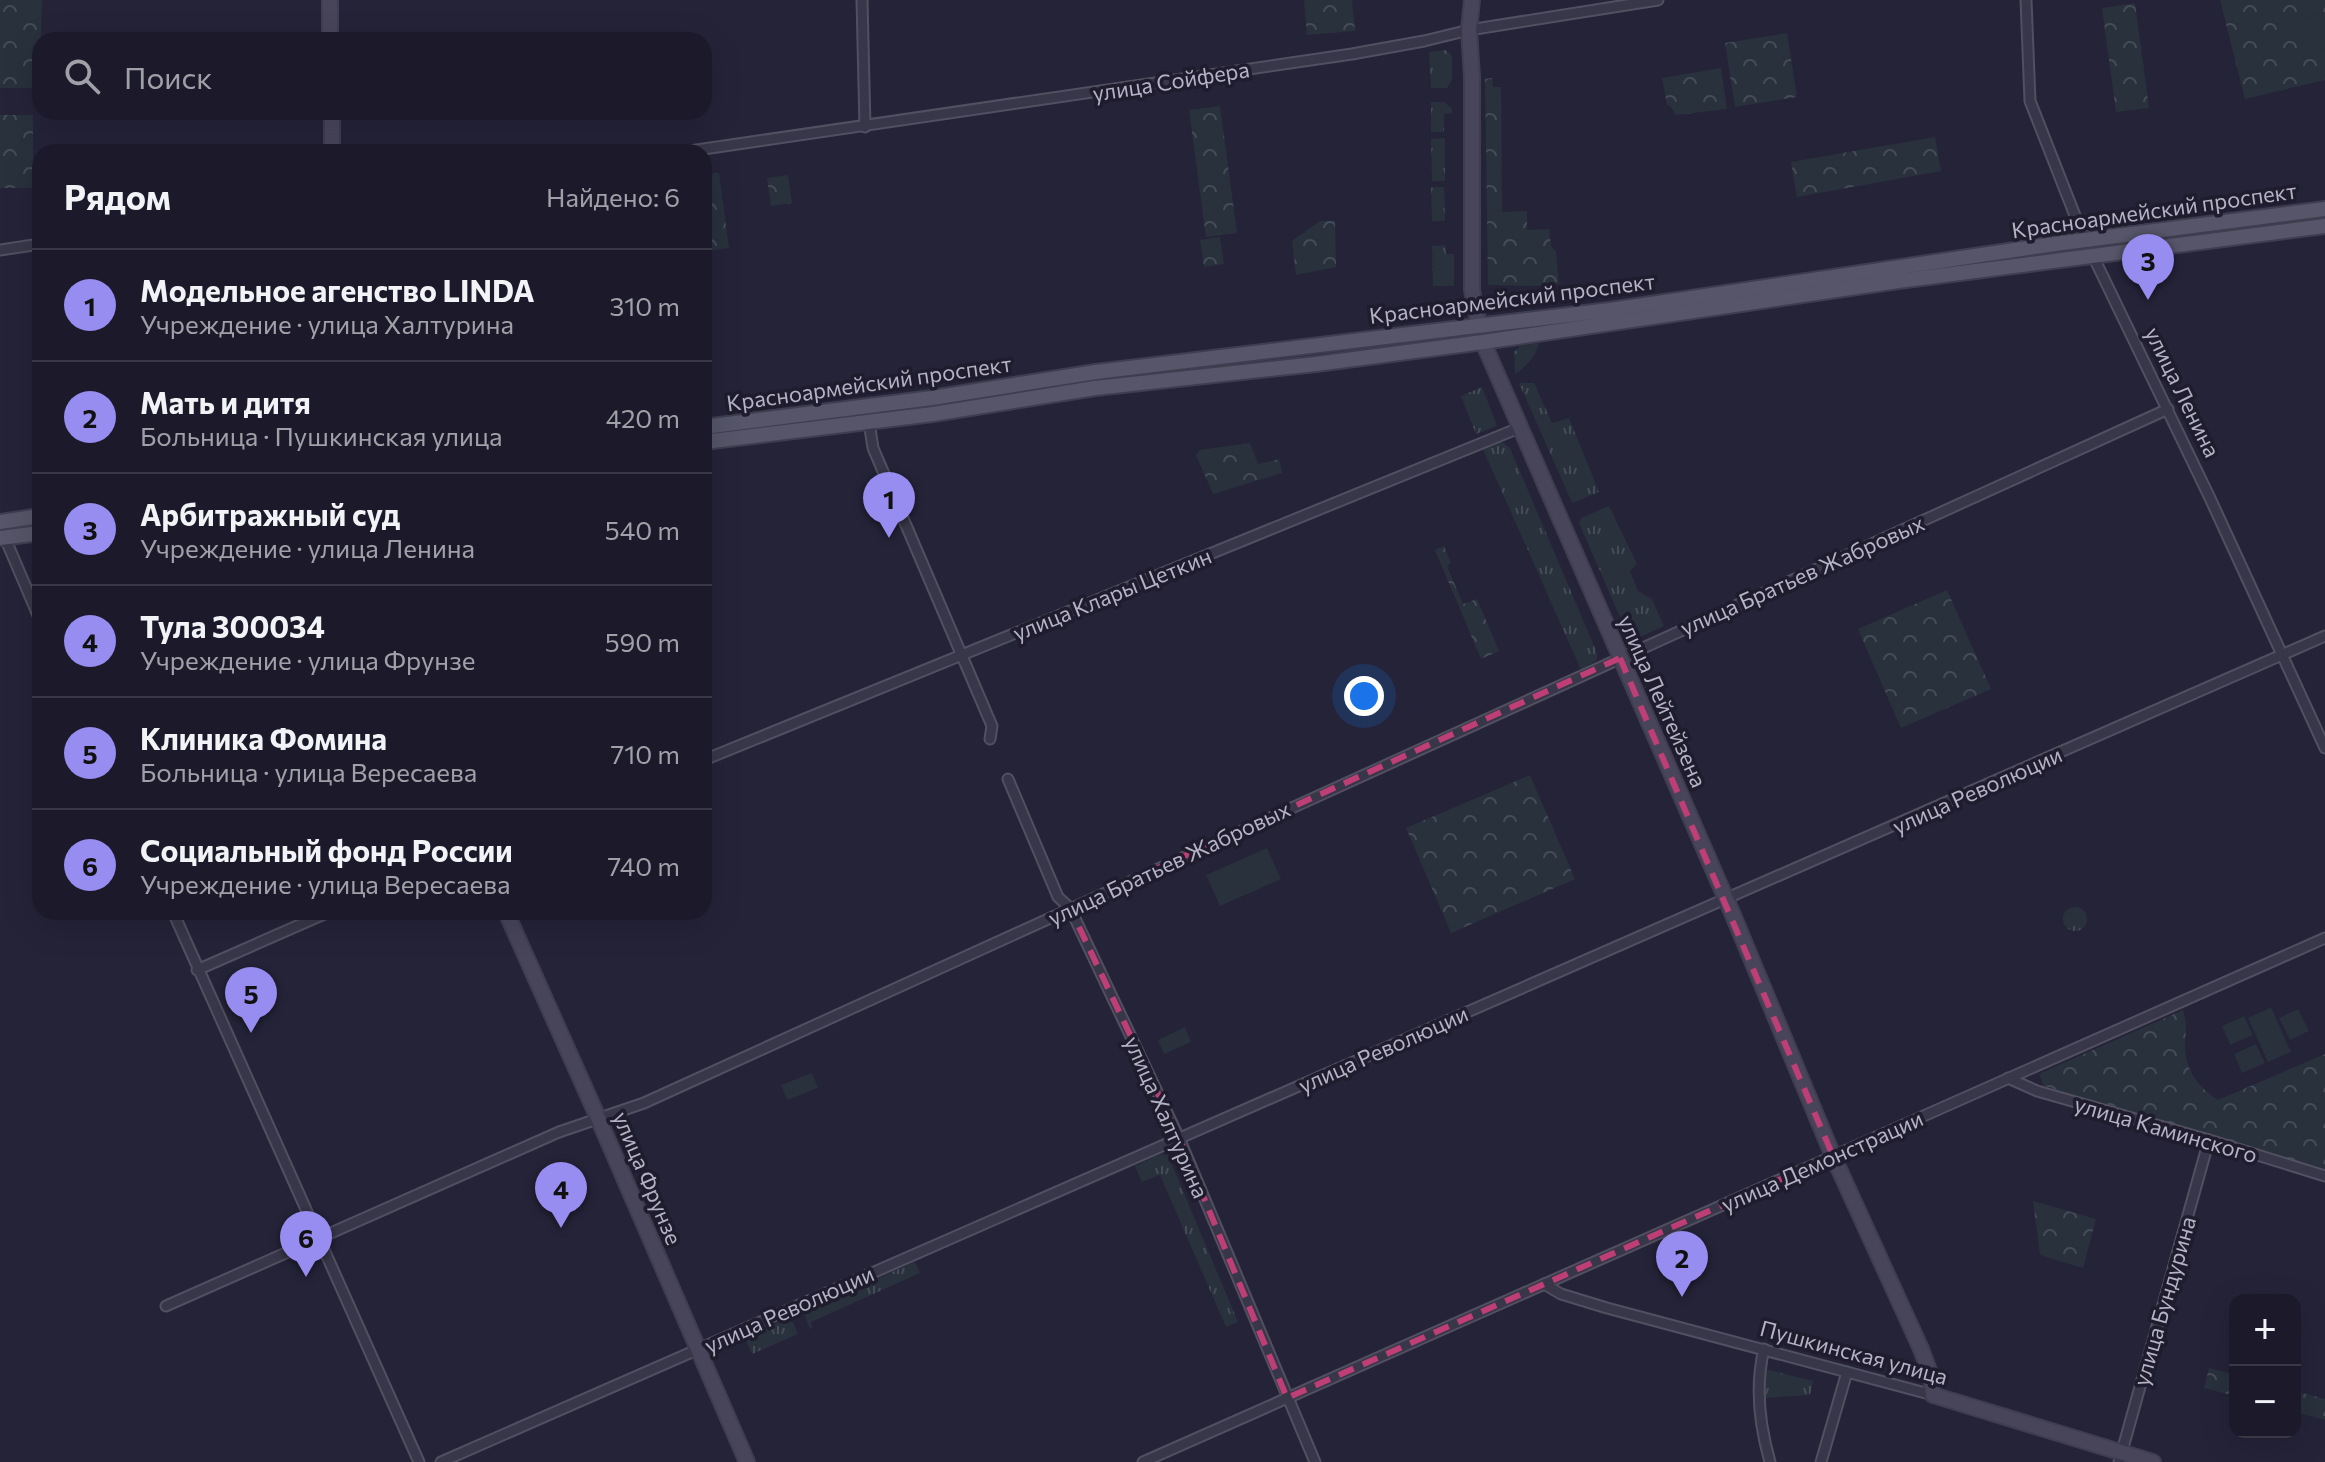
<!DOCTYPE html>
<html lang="ru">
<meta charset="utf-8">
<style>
body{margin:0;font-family:Commissioner,sans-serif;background:#292736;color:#f1f3f6}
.controls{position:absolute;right:24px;bottom:24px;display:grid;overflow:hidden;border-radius:16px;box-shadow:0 8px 32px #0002}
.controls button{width:72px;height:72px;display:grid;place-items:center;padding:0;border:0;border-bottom:2px solid #3a3847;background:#1c1a2a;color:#f1f3f6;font:40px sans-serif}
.you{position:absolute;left:1364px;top:696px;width:28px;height:28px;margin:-20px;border:6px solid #fff;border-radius:50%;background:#1a73e8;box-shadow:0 0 0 12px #1a73e833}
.badge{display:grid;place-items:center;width:52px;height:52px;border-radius:50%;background:#978cef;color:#111;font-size:26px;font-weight:700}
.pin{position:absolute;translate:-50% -66px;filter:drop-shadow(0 2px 4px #0008)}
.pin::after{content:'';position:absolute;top:42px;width:28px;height:24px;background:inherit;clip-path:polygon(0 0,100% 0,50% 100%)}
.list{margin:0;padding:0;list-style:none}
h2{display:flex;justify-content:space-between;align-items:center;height:104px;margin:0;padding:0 32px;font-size:34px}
h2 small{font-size:26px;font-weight:400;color:#a0a1a8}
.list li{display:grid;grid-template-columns:52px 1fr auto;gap:24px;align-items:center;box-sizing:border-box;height:112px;padding:0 32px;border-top:2px solid #3a3847}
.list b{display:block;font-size:30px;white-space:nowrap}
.list p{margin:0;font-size:26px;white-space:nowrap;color:#a0a1a8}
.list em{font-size:26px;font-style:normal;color:#a0a1a8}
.icon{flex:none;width:44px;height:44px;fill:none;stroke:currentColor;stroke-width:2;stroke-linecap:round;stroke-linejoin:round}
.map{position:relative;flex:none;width:2325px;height:1462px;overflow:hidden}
.search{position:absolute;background:#1c1a2a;box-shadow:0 8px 32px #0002;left:32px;top:32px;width:680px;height:88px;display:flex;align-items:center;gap:20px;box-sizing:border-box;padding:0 28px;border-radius:24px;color:#a0a1a8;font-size:30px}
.panel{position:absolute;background:#1c1a2a;box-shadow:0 8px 32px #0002;left:32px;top:144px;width:680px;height:776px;border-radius:24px}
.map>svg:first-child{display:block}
.grass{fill:url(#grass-tufts)}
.forest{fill:url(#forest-crowns)}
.pitch{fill:#28313c}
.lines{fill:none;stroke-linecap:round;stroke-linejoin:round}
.street-casing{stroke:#514f60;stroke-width:13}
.secondary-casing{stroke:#3f3d4f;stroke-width:18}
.primary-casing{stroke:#3f3d4f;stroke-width:18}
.street{stroke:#383749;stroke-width:9}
.secondary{stroke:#48455b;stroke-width:14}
.primary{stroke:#565569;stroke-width:14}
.marked{fill:none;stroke:#be3e76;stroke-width:6;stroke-dasharray:16 10;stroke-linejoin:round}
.labels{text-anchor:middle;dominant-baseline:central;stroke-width:7;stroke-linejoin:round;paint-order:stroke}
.street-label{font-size:22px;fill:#b4b2c5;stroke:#1e1c2d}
</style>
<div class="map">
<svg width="2325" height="1462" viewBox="0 0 2325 1462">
<defs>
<pattern id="grass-tufts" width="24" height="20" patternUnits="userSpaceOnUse" patternTransform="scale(2)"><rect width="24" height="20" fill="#28313c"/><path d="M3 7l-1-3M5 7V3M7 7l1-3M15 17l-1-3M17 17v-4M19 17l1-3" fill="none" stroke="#454c57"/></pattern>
<pattern id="forest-crowns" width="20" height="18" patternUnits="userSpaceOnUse" patternTransform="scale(2)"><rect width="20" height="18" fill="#28313c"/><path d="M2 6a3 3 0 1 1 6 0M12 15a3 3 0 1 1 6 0" fill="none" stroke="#454c57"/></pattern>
</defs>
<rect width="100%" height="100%" fill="#252338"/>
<!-- grass -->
<g class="grass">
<path d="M 1446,50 L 1452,56 L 1452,80 L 1447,88 L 1431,88 L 1429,52 Z"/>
<path d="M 1431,102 L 1444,102 L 1452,109 L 1452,113 L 1444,114 L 1444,132 L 1431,132 Z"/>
<path d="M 1445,138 L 1445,181 L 1432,181 L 1431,139 Z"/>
<path d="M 1431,187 L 1444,187 L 1445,221 L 1432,221 Z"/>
<path d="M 1445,245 L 1446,254 L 1454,254 L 1454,286 L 1433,286 L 1432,246 Z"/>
<path d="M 1519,383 L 1534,383 L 1552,423 L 1569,418 L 1599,492 L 1572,503 Z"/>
<path d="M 1482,387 L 1497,426 L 1476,434 L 1461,396 Z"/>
<path d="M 1502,442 L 1510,448 L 1597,653 L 1597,660 L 1581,670 L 1482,447 Z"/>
<path d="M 1609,506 L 1637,564 L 1630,571 L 1638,591 L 1652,599 L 1664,626 L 1638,638 L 1627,633 L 1579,523 L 1581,518 Z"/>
<circle cx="2075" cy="919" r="12"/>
<path d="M 1160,1154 L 1168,1155 L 1238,1322 L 1226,1327 L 1160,1175 L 1142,1182 L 1135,1166 Z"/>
<path d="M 915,1262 L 920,1273 L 811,1322 L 812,1328 L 810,1329 L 805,1316 L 805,1310 Z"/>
<path d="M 783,1320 L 793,1322 L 798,1334 L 752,1354 L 745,1338 Z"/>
<path d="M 1765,1369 L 1813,1381 L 1810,1395 L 1764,1398 Z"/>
</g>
<!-- forest -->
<g class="forest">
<path d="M 0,0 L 42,0 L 40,88 L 0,88 Z"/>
<path d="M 1304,0 L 1352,0 L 1355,31 L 1307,35 Z"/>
<path d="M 2220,0 L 2325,0 L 2325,80 L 2245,99 Z"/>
<path d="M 2135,3 L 2149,108 L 2116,112 L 2102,8 Z"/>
<path d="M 1787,33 L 1797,97 L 1735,107 L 1725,43 Z"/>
<path d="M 1721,68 L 1727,109 L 1676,115 L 1671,107 L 1667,105 L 1662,78 Z"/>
<path d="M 1492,78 L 1493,87 L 1501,87 L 1502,212 L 1527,211 L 1527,230 L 1549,229 L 1551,246 L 1556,251 L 1559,284 L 1533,286 L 1488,285 L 1485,79 Z"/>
<path d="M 1220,106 L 1237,233 L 1206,237 L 1189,110 Z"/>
<rect x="0" y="115" width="33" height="73"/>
<path d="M 1935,137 L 1941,171 L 1797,197 L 1791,162 Z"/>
<path d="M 719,173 L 729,248 L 708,251 L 704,219 L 704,175 Z"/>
<path d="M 788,175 L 792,203 L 771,206 L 767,178 Z"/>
<path d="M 1320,221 L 1335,221 L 1336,267 L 1296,275 L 1292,241 Z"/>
<path d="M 1220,237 L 1224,264 L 1204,267 L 1200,240 Z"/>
<path d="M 1539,343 C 1535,357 1527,366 1515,374 L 1514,352 L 1520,346 Z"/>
<path d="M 1250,443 L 1258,464 L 1279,459 L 1282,473 L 1213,494 L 1196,455 L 1200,450 Z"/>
<path d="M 1444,546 L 1451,563 L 1447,566 L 1463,604 L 1477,599 L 1499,651 L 1481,659 L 1435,550 Z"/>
<path d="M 1947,590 L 1991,689 L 1901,728 L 1858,629 Z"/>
<path d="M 1530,775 L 1575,879 L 1451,933 L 1406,828 Z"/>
<path d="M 2183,1010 C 2187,1022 2186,1030 2185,1042 C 2185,1070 2196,1085 2218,1100 L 2325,1054 L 2325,1170 L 2044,1086 L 2039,1074 Z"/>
<path d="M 2033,1201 L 2096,1219 L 2083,1268 L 2040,1255 Z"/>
<path d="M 2209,1368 L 2235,1375 L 2235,1396 L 2204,1388 Z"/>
<path d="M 2295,1391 L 2325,1399 L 2325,1420 L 2295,1412 Z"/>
</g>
<!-- pitch -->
<g class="pitch">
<path d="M 2325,12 L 2325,48 L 2301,55 L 2292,21 Z"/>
<path d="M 1267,848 L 1281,879 L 1220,906 L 1206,875 Z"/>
<path d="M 2271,1007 L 2291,1052 L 2268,1062 L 2248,1018 Z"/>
<path d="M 2298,1009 L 2309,1031 L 2290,1040 L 2279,1018 Z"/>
<path d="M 2244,1016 L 2253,1035 L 2230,1045 L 2222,1026 Z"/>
<path d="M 1185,1027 L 1191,1042 L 1164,1054 L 1158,1040 Z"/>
<path d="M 2256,1044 L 2265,1063 L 2242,1073 L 2234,1054 Z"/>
<path d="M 812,1073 L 818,1088 L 787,1100 L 781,1085 Z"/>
</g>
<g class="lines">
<defs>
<g id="street">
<path d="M 862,0 L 865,127"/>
<path d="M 2026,0 L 2030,101 L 2085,241"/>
<path d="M 683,152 L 1352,54 L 1424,41 L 1469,30 L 1658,0"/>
<path d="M 0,250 L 40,244"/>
<path d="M 2093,256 L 2209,496 L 2325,748"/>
<path d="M 869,422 L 873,448 L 992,726 L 990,739"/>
<path d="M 5,538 L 40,620"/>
<path d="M 704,760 L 1519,428"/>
<path d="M 1008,779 L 1058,897 L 1070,908 L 1179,1138 L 1315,1462"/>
<path d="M 173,912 L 419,1462"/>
<path d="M 197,970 L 329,912"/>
<path d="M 2008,1078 L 2037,1091 L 2209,1140 L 2325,1176"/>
<path d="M 1544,1284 L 1561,1294 L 1607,1308 L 1933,1395"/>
<path d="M 166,1306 L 559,1132 L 644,1103 L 2168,409"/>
<path d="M 1764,1349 C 1755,1386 1760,1427 1770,1462"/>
<path d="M 441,1462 L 2325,636"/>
<path d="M 1143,1462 L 2325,938"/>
<path d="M 1821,1462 L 1847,1372"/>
<path d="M 2119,1462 L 2209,1140"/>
</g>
<g id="secondary">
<path d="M 330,0 L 330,40"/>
<path d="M 1472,0 L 1469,30 L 1472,77 L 1472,290 L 1479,325"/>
<path d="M 332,112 L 332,152"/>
<path d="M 1483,342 L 1733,915 L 1833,1156 L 1921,1349 L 1931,1376 L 1933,1395 L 2153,1462"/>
<path d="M 506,912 L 599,1120 L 747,1462"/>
</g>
<g id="primary">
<path d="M 704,427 L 932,398 L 1096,372 L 1610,310 L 2062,243 L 2325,209"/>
<path d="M 704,442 L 933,414 L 1095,388 L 1316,364 L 1483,342 L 1898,281 L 2325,226"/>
<path d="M 0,522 L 40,516"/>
<path d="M 0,538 L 40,533"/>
</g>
</defs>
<!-- street casing -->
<use href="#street" class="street-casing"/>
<!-- secondary casing -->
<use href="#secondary" class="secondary-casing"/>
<!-- primary casing -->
<use href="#primary" class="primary-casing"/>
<!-- street -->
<use href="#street" class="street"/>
<!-- secondary -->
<use href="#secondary" class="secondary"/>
<!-- primary -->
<use href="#primary" class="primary"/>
</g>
<!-- marked area -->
<path class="marked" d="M 1620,658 L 1833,1156 L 1287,1398 L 1179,1138 L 1070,908 Z"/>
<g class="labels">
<!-- street labels -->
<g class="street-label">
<text transform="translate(1171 81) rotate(-9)">улица Сойфера</text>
<text transform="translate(2154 210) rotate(-8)">Красноармейский проспект</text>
<text transform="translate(1512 298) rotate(-7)">Красноармейский проспект</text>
<text transform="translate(869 383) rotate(-8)">Красноармейский проспект</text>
<text transform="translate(2183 392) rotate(64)">улица Ленина</text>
<text transform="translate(1802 575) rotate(-24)">улица Братьев Жабровых</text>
<text transform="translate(1112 594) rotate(-22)">улица Клары Цеткин</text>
<text transform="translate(1663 701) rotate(66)">улица Лейтейзена</text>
<text transform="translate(1977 790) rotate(-24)">улица Революции</text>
<text transform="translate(1169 863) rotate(-25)">улица Братьев Жабровых</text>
<text transform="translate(1383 1049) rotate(-24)">улица Революции</text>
<text transform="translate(1167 1117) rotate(66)">улица Халтурина</text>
<text transform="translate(2166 1129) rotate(16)">улица Каминского</text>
<text transform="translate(1822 1161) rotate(-24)">улица Демонстрации</text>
<text transform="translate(648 1178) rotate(67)">улица Фрунзе</text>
<text transform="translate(2164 1301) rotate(-74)">улица Бундурина</text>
<text transform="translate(789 1309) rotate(-24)">улица Революции</text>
<text transform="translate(1854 1352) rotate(15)">Пушкинская улица</text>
</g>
</g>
</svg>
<div class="controls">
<button>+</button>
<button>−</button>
</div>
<div class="you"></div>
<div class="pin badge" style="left:889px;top:538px">1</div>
<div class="pin badge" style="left:1682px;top:1297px">2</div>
<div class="pin badge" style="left:2148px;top:300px">3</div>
<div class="pin badge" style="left:561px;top:1228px">4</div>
<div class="pin badge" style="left:251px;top:1033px">5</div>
<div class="pin badge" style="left:306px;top:1277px">6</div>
<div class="search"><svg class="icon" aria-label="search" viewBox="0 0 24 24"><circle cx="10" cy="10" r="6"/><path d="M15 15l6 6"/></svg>Поиск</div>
<section class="panel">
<h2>Рядом<small>Найдено: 6</small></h2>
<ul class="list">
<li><span class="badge">1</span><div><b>Модельное агенство LINDA</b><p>Учреждение · улица Халтурина</p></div><em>310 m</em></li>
<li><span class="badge">2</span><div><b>Мать и дитя</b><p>Больница · Пушкинская улица</p></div><em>420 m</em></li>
<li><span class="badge">3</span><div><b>Арбитражный суд</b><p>Учреждение · улица Ленина</p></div><em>540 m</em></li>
<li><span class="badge">4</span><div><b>Тула 300034</b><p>Учреждение · улица Фрунзе</p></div><em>590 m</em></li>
<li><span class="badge">5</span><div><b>Клиника Фомина</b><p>Больница · улица Вересаева</p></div><em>710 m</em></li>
<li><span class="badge">6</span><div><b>Социальный фонд России</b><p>Учреждение · улица Вересаева</p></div><em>740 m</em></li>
</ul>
</section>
</div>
